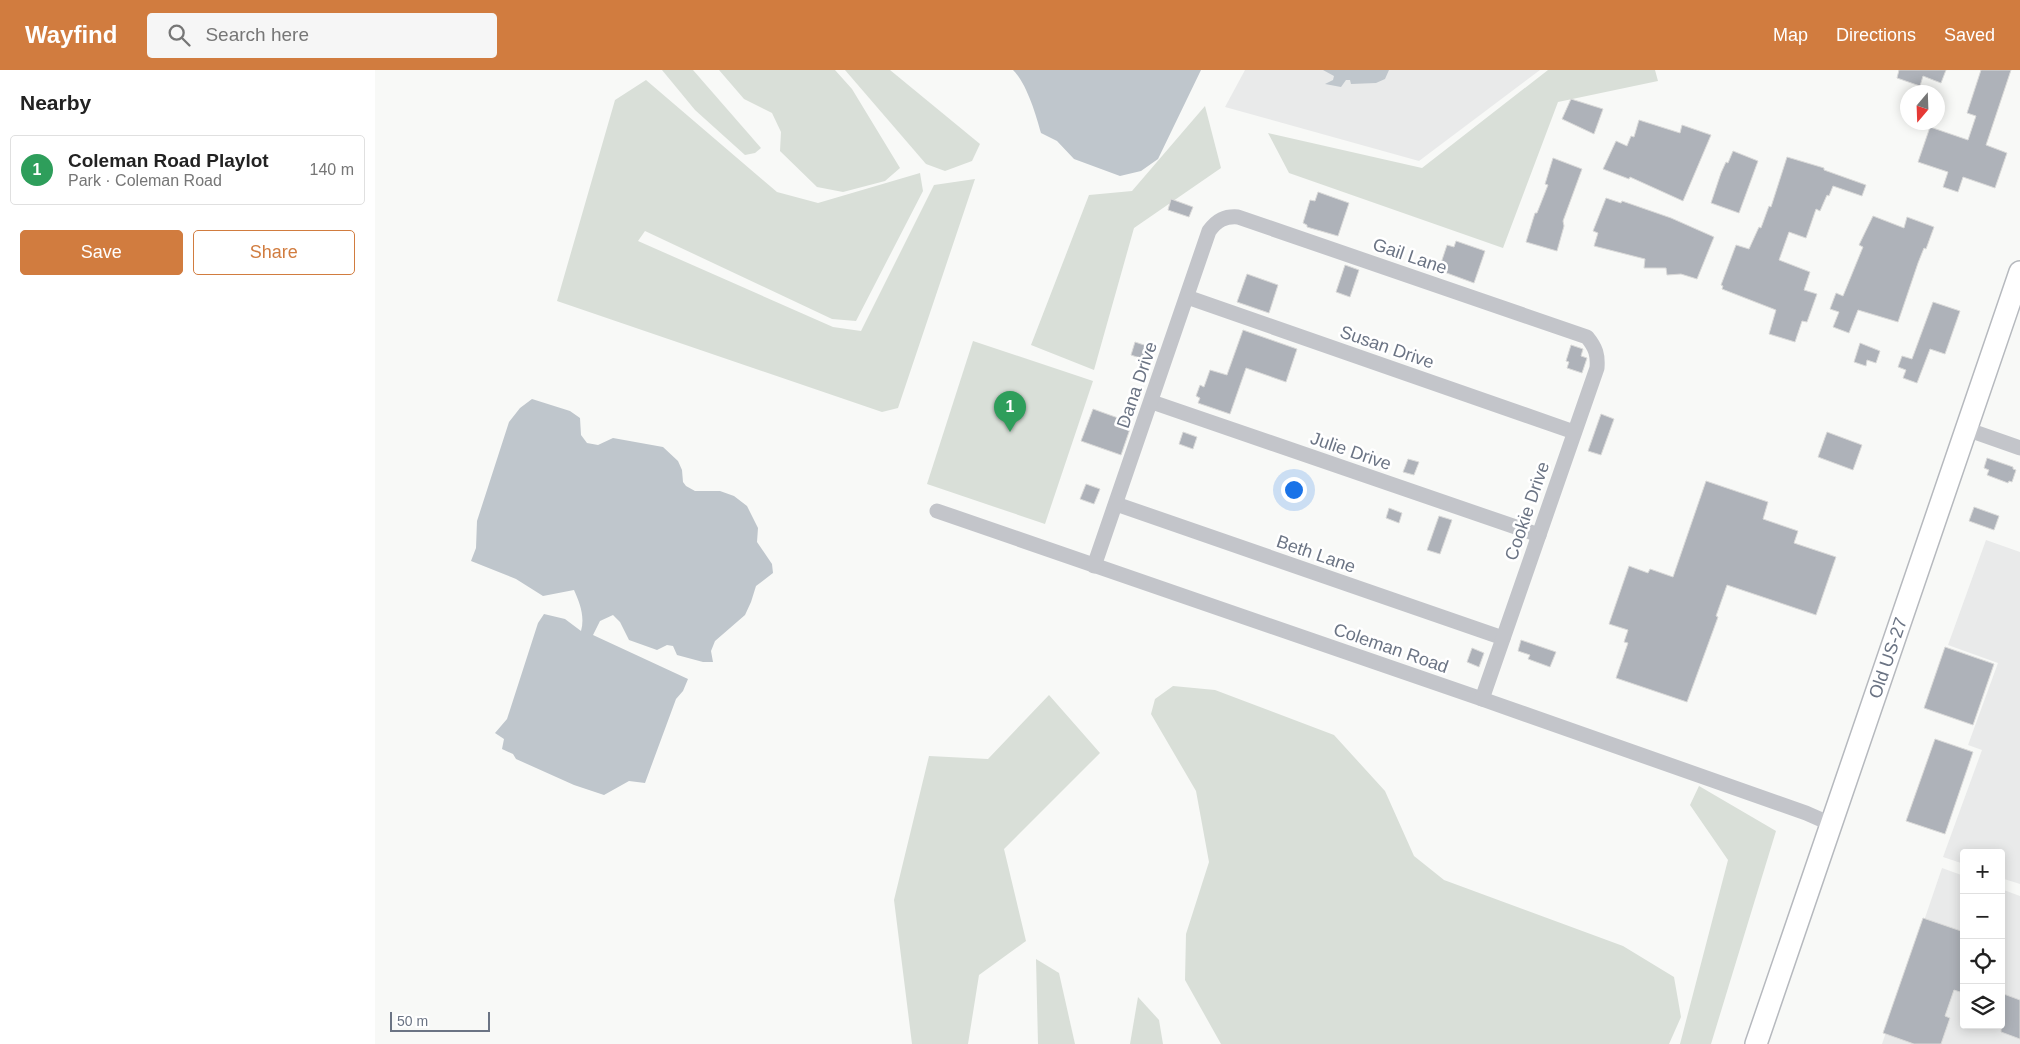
<!DOCTYPE html>
<meta charset="utf-8">
<style>
body{margin:0;font-family:Arial,sans-serif;background:#f6f6f6;color:#222}
.controls{position:absolute;right:15px;bottom:15px;display:grid;overflow:hidden;border-radius:5px;box-shadow:0 2px 12px #0003}
.controls button{width:45px;height:45px;display:grid;place-items:center;padding:0;border:0;border-bottom:1px solid #e0e0e0;background:#fff;color:#222;font:25px sans-serif}
.compass{position:absolute;left:1525px;top:15px;width:45px;height:45px;border-radius:50%;background:#fff;box-shadow:0 2px 12px #0003;rotate:199deg}
.scale{position:absolute;left:15px;bottom:12px;width:100px;box-sizing:border-box;padding-left:5px;border:2px solid #6b7484;border-top:0;font-size:14px;line-height:18px;white-space:nowrap;color:#6b7484;-webkit-text-stroke:4px #fff;paint-order:stroke}
.you{position:absolute;left:918px;top:419px;width:18px;height:18px;margin:-12px;border:4px solid #fff;border-radius:50%;background:#1a73e8;box-shadow:0 0 0 8px #1a73e833}
.badge{display:grid;place-items:center;width:32px;height:32px;border-radius:50%;background:#d17c3f;color:#fff;font-size:16px;font-weight:700}
.pin{position:absolute;translate:-50% -41px;filter:drop-shadow(0 1px 2px #0008)}
.pin::after{content:'';position:absolute;top:26px;width:18px;height:15px;background:inherit;clip-path:polygon(0 0,100% 0,50% 100%)}
.list{margin:0;padding:0;list-style:none}
h2{display:flex;justify-content:space-between;align-items:center;height:65px;margin:0;padding:0 20px;font-size:21px}
h2 small{font-size:16px;font-weight:400;color:#767676}
.list li{display:grid;grid-template-columns:32px 1fr auto;gap:15px;align-items:center;box-sizing:border-box;height:70px;margin:0 10px 10px;padding:0 10px;border:1px solid #e0e0e0;border-radius:5px}
.list b{display:block;font-size:19px;white-space:nowrap}
.list p{margin:0;font-size:16px;white-space:nowrap;color:#767676}
.list em{font-size:16px;font-style:normal;color:#767676}
.actions{display:flex;gap:10px;padding:15px 20px}
.actions a{flex:1;padding:11px 0;border:1px solid #d17c3f;border-radius:5px;text-align:center;font-size:18px;color:#d17c3f}
.actions .main{background:#d17c3f;color:#fff}
.icon{flex:none;width:28px;height:28px;fill:none;stroke:currentColor;stroke-width:2;stroke-linecap:round;stroke-linejoin:round}
.map{position:relative;flex:none;width:1645px;height:974px;overflow:hidden}
header{display:flex;align-items:center;gap:30px;box-sizing:border-box;height:70px;padding:0 25px;background:#d17c3f;color:#fff}
header strong{font-size:24px}
nav{display:flex;gap:28px;margin-inline-start:auto;font-size:18px}
.search{width:350px;height:45px;background:#f6f6f6;display:flex;align-items:center;gap:12px;box-sizing:border-box;padding:0 18px;border-radius:5px;color:#767676;font-size:19px}
main{display:flex}
aside{flex:1;background:#fff}
.map>svg:first-child{display:block}
.built{fill:#e9eaea}
.green{fill:#d9dfd8}
.water{fill:#bfc6cc}
.building{fill:#aeb2b9;stroke:#dadad9}
.lines{fill:none;stroke-linecap:round;stroke-linejoin:round}
.secondary-casing{stroke:#b6b9be;stroke-width:24}
.minor{stroke:#c3c5ca;stroke-width:15}
.secondary{stroke:#fff;stroke-width:21}
.labels{text-anchor:middle;dominant-baseline:central;stroke-width:5;stroke-linejoin:round;paint-order:stroke}
.street-label{font-size:18px;fill:#6b7484;stroke:#fff}
</style>
<header>
<strong>Wayfind</strong>
<div class="search"><svg class="icon" aria-label="search" viewBox="0 0 24 24"><circle cx="10" cy="10" r="6"/><path d="M15 15l6 6"/></svg>Search here</div>
<nav><a>Map</a><a>Directions</a><a>Saved</a></nav>
</header>
<main>
<aside>
<h2>Nearby<small></small></h2>
<ul class="list">
<li><span class="badge" style="background:#2e9e5b">1</span><div><b>Coleman Road Playlot</b><p>Park · Coleman Road</p></div><em>140 m</em></li>
</ul>
<div class="actions"><a class="main">Save</a><a>Share</a></div>
</aside>
<div class="map">
<svg width="1645" height="974" viewBox="0 0 1645 974">
<rect width="100%" height="100%" fill="#f8f9f7"/>
<!-- built -->
<g class="built">
<path d="M 870,0 L 1165,0 L 1044,91 L 850,37 Z"/>
<path d="M 1611,470 L 1645,482 L 1645,814 L 1626,808 L 1626,783 L 1589,783 L 1589,794 L 1568,787 L 1607,680 L 1593,675 L 1623,593 L 1573,575 Z"/>
<path d="M 1567,798 L 1589,806 L 1589,955 L 1626,955 L 1626,819 L 1645,826 L 1645,974 L 1507,974 Z"/>
</g>
<!-- green -->
<g class="green">
<path d="M 287,0 L 318,0 L 386,78 L 380,83 L 370,85 L 320,40 Z"/>
<path d="M 344,0 L 460,0 L 477,19 L 525,98 L 510,111 L 468,122 L 442,117 L 405,81 L 406,62 L 397,43 L 369,29 Z"/>
<path d="M 470,0 L 515,0 L 605,74 L 597,91 L 570,101 L 551,94 Z"/>
<path d="M 1173,0 L 1280,0 L 1283,11 L 1183,32 L 1128,178 L 914,103 L 893,63 L 1047,98 Z"/>
<path d="M 271,10 L 402,122 L 443,133 L 545,103 L 548,121 L 481,251 L 457,249 L 270,161 L 263,171 L 458,257 L 486,261 L 559,115 L 600,109 L 523,338 L 507,342 L 182,231 L 240,30 Z"/>
<path d="M 830,36 L 846,98 L 759,158 L 719,300 L 656,275 L 714,125 L 757,121 Z"/>
<path d="M 598,271 L 718,311 L 670,454 L 552,414 Z"/>
<path d="M 798,616 L 840,620 L 959,665 L 1010,721 L 1039,786 L 1069,810 L 1248,876 L 1299,907 L 1306,947 L 1294,974 L 846,974 L 810,910 L 811,864 L 834,792 L 821,721 L 776,644 L 780,629 Z"/>
<path d="M 674,625 L 725,683 L 629,779 L 651,871 L 604,905 L 593,974 L 537,974 L 519,830 L 554,686 L 613,689 Z"/>
<path d="M 1324,716 L 1401,761 L 1336,974 L 1305,974 L 1353,790 L 1315,735 Z"/>
<path d="M 661,889 L 684,903 L 700,974 L 663,974 Z"/>
<path d="M 763,927 L 784,950 L 788,974 L 755,974 Z"/>
</g>
<!-- water -->
<g class="water">
<path d="M 638,0 L 826,0 L 783,89 L 766,101 L 745,106 L 699,89 L 682,71 L 666,63 C 661,45 652,14 638,0 Z"/>
<path d="M 948,0 L 1014,0 L 1010,9 L 1001,13 L 976,14 L 975,10 L 971,10 L 966,17 L 950,14 L 958,10 L 959,6 Z"/>
<path d="M 157,329 L 195,341 L 205,348 L 206,365 L 212,373 L 223,375 L 238,368 L 288,377 L 303,391 L 307,400 L 308,412 L 311,416 L 320,421 L 345,421 L 359,426 L 372,436 L 383,458 L 382,472 L 397,494 L 398,503 L 381,516 L 376,532 L 370,545 L 340,571 L 336,581 L 338,592 L 328,592 L 302,585 L 298,576 L 292,575 L 282,580 L 254,570 L 245,552 L 238,545 L 225,551 L 218,565 L 313,609 L 308,621 L 301,629 L 270,713 L 254,711 L 229,725 L 199,715 L 141,689 L 138,684 L 127,679 L 129,669 L 120,663 L 132,649 L 163,553 L 169,544 L 190,549 L 206,561 C 210,547 205,533 199,520 L 168,526 L 141,509 L 96,491 L 101,478 L 102,451 L 134,352 L 145,338 Z"/>
</g>
<!-- building -->
<g class="building">
<path d="M 1524,0 L 1571,0 L 1566,13 L 1548,6 L 1545,16 L 1522,8 Z"/>
<path d="M 1606,0 L 1636,0 L 1611,75 L 1632,83 L 1620,118 L 1588,107 L 1583,122 L 1568,117 L 1573,102 L 1543,92 L 1555,57 L 1593,70 L 1601,46 L 1592,43 Z"/>
<path d="M 1196,29 L 1228,39 L 1219,64 L 1187,49 Z"/>
<path d="M 1264,50 L 1305,63 L 1307,55 L 1336,65 L 1308,131 L 1255,107 L 1254,109 L 1228,99 L 1241,71 L 1252,76 L 1256,66 L 1259,67 Z"/>
<path d="M 1358,81 L 1383,91 L 1364,143 L 1336,133 L 1346,103 L 1351,92 L 1353,93 Z"/>
<path d="M 1412,87 L 1449,98 L 1449,100 L 1491,115 L 1487,126 L 1458,116 L 1454,126 L 1452,125 L 1445,141 L 1441,139 L 1431,168 L 1414,162 L 1404,190 L 1435,202 L 1429,220 L 1442,224 L 1432,252 L 1427,251 L 1420,272 L 1394,264 L 1401,240 L 1347,219 L 1348,216 L 1346,215 L 1361,175 L 1374,179 L 1384,157 L 1386,158 L 1394,136 L 1396,137 Z"/>
<path d="M 1178,88 L 1207,99 L 1188,151 L 1189,156 L 1182,181 L 1151,172 L 1160,143 L 1162,143 L 1173,115 L 1170,114 Z"/>
<path d="M 943,122 L 974,133 L 963,166 L 932,157 L 932,155 L 928,153 L 935,130 L 940,131 Z"/>
<path d="M 1231,128 L 1246,133 L 1247,131 L 1296,148 L 1339,167 L 1322,209 L 1306,204 L 1292,205 L 1291,198 L 1269,198 L 1270,189 L 1219,176 L 1223,163 L 1218,161 Z"/>
<path d="M 796,129 L 818,137 L 814,147 L 793,140 Z"/>
<path d="M 1498,146 L 1529,158 L 1532,147 L 1559,157 L 1551,179 L 1549,178 L 1543,193 L 1523,252 L 1483,240 L 1474,263 L 1458,257 L 1464,242 L 1455,239 L 1461,223 L 1468,226 L 1488,177 L 1484,175 Z"/>
<path d="M 1081,171 L 1110,181 L 1099,213 L 1069,202 L 1070,201 L 1064,199 L 1072,175 L 1079,177 Z"/>
<path d="M 970,195 L 984,200 L 975,227 L 961,222 Z"/>
<path d="M 872,204 L 903,215 L 894,243 L 862,232 Z"/>
<path d="M 1558,232 L 1585,241 L 1570,284 L 1555,279 L 1542,313 L 1528,308 L 1531,300 L 1523,297 L 1527,286 L 1537,289 Z"/>
<path d="M 868,260 L 922,279 L 911,312 L 871,298 L 855,344 L 823,333 L 825,328 L 821,326 L 825,315 L 829,317 L 835,300 L 852,305 Z"/>
<path d="M 760,272 L 772,276 L 768,289 L 756,285 Z"/>
<path d="M 1485,273 L 1505,281 L 1501,293 L 1492,290 L 1491,296 L 1479,292 Z"/>
<path d="M 1196,275 L 1208,279 L 1206,286 L 1212,288 L 1207,303 L 1192,298 L 1194,292 L 1191,291 Z"/>
<path d="M 718,339 L 757,353 L 746,385 L 706,371 Z"/>
<path d="M 1226,344 L 1239,349 L 1226,385 L 1213,381 Z"/>
<path d="M 808,362 L 822,367 L 818,379 L 804,374 Z"/>
<path d="M 1452,362 L 1487,375 L 1478,400 L 1443,387 Z"/>
<path d="M 1612,388 L 1638,397 L 1638,399 L 1641,400 L 1637,412 L 1634,411 L 1633,413 L 1612,405 L 1614,400 L 1609,398 Z"/>
<path d="M 1033,389 L 1044,392 L 1039,405 L 1028,402 Z"/>
<path d="M 1331,411 L 1393,432 L 1388,449 L 1423,461 L 1419,473 L 1461,487 L 1441,545 L 1352,515 L 1341,546 L 1343,547 L 1312,632 L 1241,608 L 1253,573 L 1249,572 L 1253,560 L 1234,554 L 1254,496 L 1273,503 L 1275,499 L 1298,507 Z"/>
<path d="M 711,414 L 725,419 L 719,434 L 705,429 Z"/>
<path d="M 1599,437 L 1624,446 L 1619,460 L 1594,451 Z"/>
<path d="M 1014,438 L 1027,443 L 1024,453 L 1011,448 Z"/>
<path d="M 1064,446 L 1077,450 L 1065,484 L 1052,480 Z"/>
<path d="M 1146,570 L 1181,582 L 1175,597 L 1153,589 L 1155,585 L 1143,581 Z"/>
<path d="M 1570,577 L 1619,594 L 1598,655 L 1549,638 Z"/>
<path d="M 1097,578 L 1109,583 L 1104,597 L 1092,592 Z"/>
<path d="M 1560,669 L 1598,682 L 1570,764 L 1531,751 Z"/>
<path d="M 1548,848 L 1589,862 L 1589,910 L 1585,922 L 1579,920 L 1570,946 L 1575,948 L 1566,974 L 1539,974 L 1508,963 Z"/>
<path d="M 1626,923 L 1645,930 L 1645,969 L 1626,962 Z"/>
</g>
<g class="lines">
<defs>
<g id="secondary">
<path id="s1" d="M 1381,974 L 1645,202"/>
</g>
</defs>
<!-- secondary casing -->
<use href="#secondary" class="secondary-casing"/>
<!-- minor -->
<g class="minor">
<path d="M 812,227 L 1199,362"/>
<path d="M 777,332 L 1164,465"/>
<path d="M 1591,359 L 1645,378"/>
<path d="M 741,434 L 1128,568"/>
<path d="M 562,441 L 1107,629 L 1431,743 L 1456,754"/>
<path d="M 719,496 L 834,161 C 842,150 850,146 863,147 L 1212,267 C 1221,278 1223,285 1222,298 L 1107,629"/>
</g>
<!-- secondary -->
<use href="#secondary" class="secondary"/>
</g>
<g class="labels">
<!-- street labels -->
<g class="street-label">
<text transform="translate(1035 186) rotate(19)">Gail Lane</text>
<text transform="translate(1012 277) rotate(19)">Susan Drive</text>
<text transform="translate(762 315) rotate(-71)">Dana Drive</text>
<text transform="translate(976 381) rotate(19)">Julie Drive</text>
<text transform="translate(1152 441) rotate(-71)">Cookie Drive</text>
<text transform="translate(941 484) rotate(19)">Beth Lane</text>
<text transform="translate(1016 578) rotate(19)">Coleman Road</text>
<text stroke="none"><textPath href="#s1" startOffset="408">Old US-27</textPath></text>
</g>
</g>
</svg>
<div class="controls">
<button>+</button>
<button>−</button>
<button><svg class="icon" aria-label="locate" viewBox="0 0 24 24"><circle cx="12" cy="12" r="6"/><path d="M12 2v4M12 18v4M2 12h4M18 12h4"/></svg></button>
<button><svg class="icon" aria-label="layers" viewBox="0 0 24 24"><path d="M12 4l9 5-9 5-9-5zM3 14l9 5 9-5"/></svg></button>
</div>
<svg class="compass" viewBox="-18 -18 36 36"><path d="M0-13l5 13h-10z" fill="#e53935"/><path d="M0 13l5-13h-10z" fill="#767676"/></svg>
<div class="scale">50 m</div>
<div class="you"></div>
<div class="pin badge" style="left:635px;top:362px;background:#2e9e5b">1</div>
</div>
</main>
